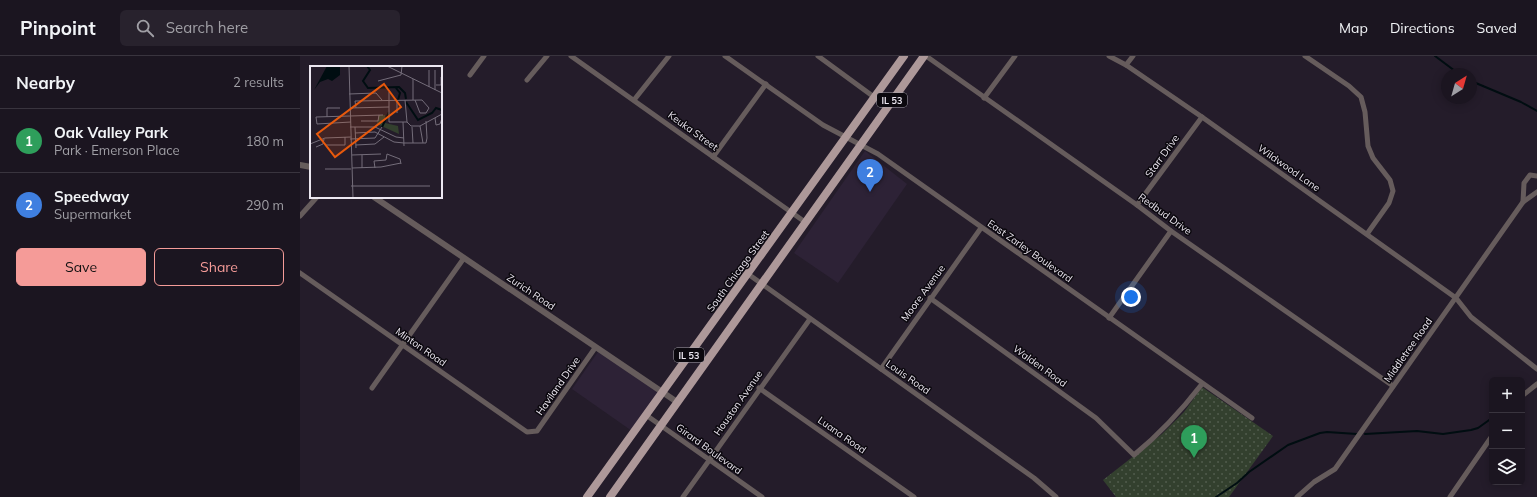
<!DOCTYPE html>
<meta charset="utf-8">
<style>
body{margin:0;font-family:Mulish,sans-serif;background:#28222d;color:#f1f3f6}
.controls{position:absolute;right:12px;bottom:12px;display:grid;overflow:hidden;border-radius:6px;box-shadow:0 2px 10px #0003}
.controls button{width:36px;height:36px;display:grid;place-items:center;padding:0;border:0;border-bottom:1px solid #39343e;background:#1b1520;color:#f1f3f6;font:20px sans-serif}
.compass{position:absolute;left:1141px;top:12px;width:36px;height:36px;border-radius:50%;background:#1b1520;box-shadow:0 2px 10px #0003;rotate:37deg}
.you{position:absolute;left:831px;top:241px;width:14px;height:14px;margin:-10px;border:3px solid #fff;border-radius:50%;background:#1a73e8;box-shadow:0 0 0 6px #1a73e833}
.badge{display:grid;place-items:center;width:26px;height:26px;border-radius:50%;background:#f59b98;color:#fff;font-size:13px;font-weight:700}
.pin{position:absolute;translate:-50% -33px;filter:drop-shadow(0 1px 2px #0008)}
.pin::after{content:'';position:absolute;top:21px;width:14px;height:12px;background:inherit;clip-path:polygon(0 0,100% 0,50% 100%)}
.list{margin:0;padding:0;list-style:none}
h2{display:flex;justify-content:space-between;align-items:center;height:52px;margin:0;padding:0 16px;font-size:17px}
h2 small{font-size:13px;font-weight:400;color:#a09fa5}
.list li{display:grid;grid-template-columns:26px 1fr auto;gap:12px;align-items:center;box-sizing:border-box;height:64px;padding:0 16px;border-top:1px solid #39343e}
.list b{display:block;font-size:15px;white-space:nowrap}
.list p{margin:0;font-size:13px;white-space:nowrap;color:#a09fa5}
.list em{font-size:13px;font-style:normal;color:#a09fa5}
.actions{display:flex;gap:8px;padding:12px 16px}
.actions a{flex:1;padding:9px 0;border:1px solid #f59b98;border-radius:6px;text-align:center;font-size:14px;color:#f59b98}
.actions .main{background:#f59b98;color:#111}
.icon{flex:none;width:22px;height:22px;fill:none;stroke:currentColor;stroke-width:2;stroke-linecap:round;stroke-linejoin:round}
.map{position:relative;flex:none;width:1237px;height:441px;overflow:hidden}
header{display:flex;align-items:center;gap:24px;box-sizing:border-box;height:56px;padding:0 20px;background:#1b1520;border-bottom:1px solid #39343e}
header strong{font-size:19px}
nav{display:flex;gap:22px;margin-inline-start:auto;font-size:14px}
.search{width:280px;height:36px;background:#28222d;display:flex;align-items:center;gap:10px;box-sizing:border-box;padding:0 14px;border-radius:6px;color:#a09fa5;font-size:15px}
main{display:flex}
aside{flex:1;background:#1b1520}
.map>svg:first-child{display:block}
.built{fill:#2d2236}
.park{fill:url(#park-dots)}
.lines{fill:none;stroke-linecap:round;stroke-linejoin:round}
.stream{stroke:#000d11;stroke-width:2}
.minor{stroke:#665c5c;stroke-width:5}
.tertiary{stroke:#665c5c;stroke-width:6}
.primary{stroke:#ad9899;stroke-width:8}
.labels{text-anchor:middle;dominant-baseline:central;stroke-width:3;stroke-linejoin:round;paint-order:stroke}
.shield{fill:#0b080e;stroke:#a8a4ad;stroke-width:1}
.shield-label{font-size:9px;font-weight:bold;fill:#ece7f1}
.street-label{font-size:10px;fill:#ece7f1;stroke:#0b080e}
.inset-river{fill:none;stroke:#000d11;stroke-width:2}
.inset-road{fill:none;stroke:#746d7a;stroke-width:1}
.view{fill:#e8590c;fill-opacity:0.15;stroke:#e8590c;stroke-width:2}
.inset-edge{fill:none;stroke:#ece7f1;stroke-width:2}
</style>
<header>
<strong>Pinpoint</strong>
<div class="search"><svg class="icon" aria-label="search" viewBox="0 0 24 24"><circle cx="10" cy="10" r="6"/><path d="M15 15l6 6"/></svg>Search here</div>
<nav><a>Map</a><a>Directions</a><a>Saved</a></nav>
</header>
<main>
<aside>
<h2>Nearby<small>2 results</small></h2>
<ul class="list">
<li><span class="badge" style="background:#2e9e5b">1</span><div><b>Oak Valley Park</b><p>Park · Emerson Place</p></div><em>180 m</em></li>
<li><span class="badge" style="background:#3f7fe0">2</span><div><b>Speedway</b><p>Supermarket</p></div><em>290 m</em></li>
</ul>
<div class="actions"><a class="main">Save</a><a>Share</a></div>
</aside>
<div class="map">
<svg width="1237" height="441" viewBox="0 0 1237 441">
<defs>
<pattern id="park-dots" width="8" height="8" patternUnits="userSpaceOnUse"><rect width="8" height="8" fill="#33402e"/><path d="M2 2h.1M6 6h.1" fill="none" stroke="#515c4d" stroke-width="1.8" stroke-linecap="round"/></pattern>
</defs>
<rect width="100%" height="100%" fill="#241c2a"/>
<!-- built -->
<g class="built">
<path d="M 565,95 L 607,128 L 538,227 L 494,197 Z"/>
<path d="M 298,296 L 359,336 L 332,375 L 272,333 Z"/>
</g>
<!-- park -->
<path class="park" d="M 902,331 L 973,380 L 929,441 L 816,441 L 803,424 L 862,378 L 884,356 Z"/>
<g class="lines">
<!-- stream -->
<g class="stream">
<path d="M 1135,0 L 1159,18"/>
<path d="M 1171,25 L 1221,46 L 1237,55"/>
<path d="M 1065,378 L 1117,375 L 1143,378 L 1171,374 L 1178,372 L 1192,362"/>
<path d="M 916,441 L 937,427 L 949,416 L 988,389 L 1020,377 L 1027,376 L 1057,378"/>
</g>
<!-- minor -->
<g class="minor">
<path d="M 271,0 L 505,166"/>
<path d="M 425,0 L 523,69 L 578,98 L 952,362"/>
<path d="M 518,0 L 574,41"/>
<path d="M 626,0 L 837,149 L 871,175 L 1093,330"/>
<path d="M 809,0 L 826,9 L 902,61 L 1156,242 L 1171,261 L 1237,313"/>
<path d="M 1005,0 L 1049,30 L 1061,41 L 1065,56 L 1068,90 L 1073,102 L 1090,124 L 1093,135 L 1089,147 L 1067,178"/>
<path d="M 826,9 L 833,0"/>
<path d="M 170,19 L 184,0"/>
<path d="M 227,24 L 247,0"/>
<path d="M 684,42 L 715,0"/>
<path d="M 334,44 L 369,0"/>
<path d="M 413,101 L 466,28"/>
<path d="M 1223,146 L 1224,127 L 1230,119 L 1237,120"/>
<path d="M 837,149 L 902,61"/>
<path d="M 0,160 L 17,141"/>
<path d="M 0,217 L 227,376 L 237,375 L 295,292"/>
<path d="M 448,218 L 734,422 L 756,441"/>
<path d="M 630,242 L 796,362 L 834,399 C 861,377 881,355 902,328"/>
<path d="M 809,262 L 871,175"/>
<path d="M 581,313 L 681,172"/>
<path d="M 72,332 L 164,202"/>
<path d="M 459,332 L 614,441"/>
<path d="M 1222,340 L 1237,328"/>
<path d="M 346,359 L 462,441"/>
<path d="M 383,441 L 510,263"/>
<path d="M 997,441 L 1014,426 L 1035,413 L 1223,146 L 1237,136"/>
<path d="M 1150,441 L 1192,380"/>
</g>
<!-- tertiary -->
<g class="tertiary">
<path d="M 0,109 L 11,111"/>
<path d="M 74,141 L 377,346"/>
</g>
<!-- primary -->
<g class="primary">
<path d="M 287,441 L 604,0"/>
<path d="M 310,441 L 624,0"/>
</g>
</g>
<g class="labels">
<!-- shield labels -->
<g class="shield">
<rect x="577" y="37" width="30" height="14" rx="3"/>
<rect x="374" y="292" width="30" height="14" rx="3"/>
</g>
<g class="shield-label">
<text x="592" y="44">IL 53</text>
<text x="389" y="299">IL 53</text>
</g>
<!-- street labels -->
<g class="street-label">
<text transform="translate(393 75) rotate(36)">Keuka Street</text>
<text transform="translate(862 100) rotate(-54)">Starr Drive</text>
<text transform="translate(989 112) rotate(35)">Wildwood Lane</text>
<text transform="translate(865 158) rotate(36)">Redbud Drive</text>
<text transform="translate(730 195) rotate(35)">East Zarley Boulevard</text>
<text transform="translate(438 215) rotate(-54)">South Chicago Street</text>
<text transform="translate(231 236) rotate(34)">Zurich Road</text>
<text transform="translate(623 237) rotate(-54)">Moore Avenue</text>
<text transform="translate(121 291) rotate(35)">Minton Road</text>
<text transform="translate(1108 294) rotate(-55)">Middletree Road</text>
<text transform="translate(740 310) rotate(36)">Walden Road</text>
<text transform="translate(608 321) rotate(35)">Louis Road</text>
<text transform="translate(258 330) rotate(-55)">Haviland Drive</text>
<text transform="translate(438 347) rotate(-55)">Houston Avenue</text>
<text transform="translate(542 379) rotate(35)">Luana Road</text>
<text transform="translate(409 393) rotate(36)">Girard Boulevard</text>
</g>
</g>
<!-- overview -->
<g transform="translate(10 10)">
<rect width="132" height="132" fill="#241c2a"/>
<path d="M 69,49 L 75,49 L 75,57 L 88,60 L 89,68 L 67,58 Z" fill="#33402e"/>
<path d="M 17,0 L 30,0 L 30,9 L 22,15 L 18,13 L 10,16 L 4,24 Z" fill="#000d11"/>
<path class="inset-river" d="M 57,0 L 60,4 L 53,15 L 58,22 L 89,21 L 95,27 L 96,33M 86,22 L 90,27 L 88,34M 96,36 L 108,54 L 122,47 L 126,42 L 132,44M 72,61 L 79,46"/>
<path class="inset-road" d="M 39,0 L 43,132M 77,0 L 132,27M 119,4 L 119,21M 125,4 L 125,24M 103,13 L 103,34M 68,15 L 91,9 L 92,0M 126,19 L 131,19 L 131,11M 79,26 L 79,56 L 97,56M 39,28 L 66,27 L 72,34M 95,34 L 97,56 L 101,60 L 110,60 L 132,48M 40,42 L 79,41M 46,42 L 45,35 L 112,34 L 119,42 L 116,47 L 110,47 L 105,34M 87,47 L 87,34M 17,51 L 17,42 L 30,42M 125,52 L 126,59 L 130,58 L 132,52M 51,55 L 68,55 L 69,49M 41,56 L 7,58 L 6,51 L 73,49M 93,56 L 94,80M 110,60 L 113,77M 40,61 L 65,61 L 86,71 L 94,72M 45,61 L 46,82M 102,61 L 103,77M 45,67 L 65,66 L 84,76 L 94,77M 40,73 L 65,72 L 72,61M 94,77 L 113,77M 113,77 L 116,77 L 117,72 L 116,55M 0,78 L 15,72 L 41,71M 15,79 L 35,79 L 35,71M 46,79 L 65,78 L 74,71M 6,81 L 13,78 L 14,73M 42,89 L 71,88M 52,89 L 52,102M 42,102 L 71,101 L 91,97M 65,102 L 64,95 L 76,94 L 77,88 L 90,93 L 91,98M 15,103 L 41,103M 41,120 L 120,120"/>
<path class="view" d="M 74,18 L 91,41 L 25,91 L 7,68 Z"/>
<rect width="132" height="132" class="inset-edge"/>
</g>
</svg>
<div class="controls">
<button>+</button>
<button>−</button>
<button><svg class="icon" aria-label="layers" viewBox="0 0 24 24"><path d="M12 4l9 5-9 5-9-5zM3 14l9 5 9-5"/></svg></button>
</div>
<svg class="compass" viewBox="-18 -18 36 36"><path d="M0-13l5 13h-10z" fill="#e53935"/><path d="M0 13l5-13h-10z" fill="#a09fa5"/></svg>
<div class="you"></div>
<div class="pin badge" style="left:894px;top:402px;background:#2e9e5b">1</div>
<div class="pin badge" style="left:570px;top:136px;background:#3f7fe0">2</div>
</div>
</main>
